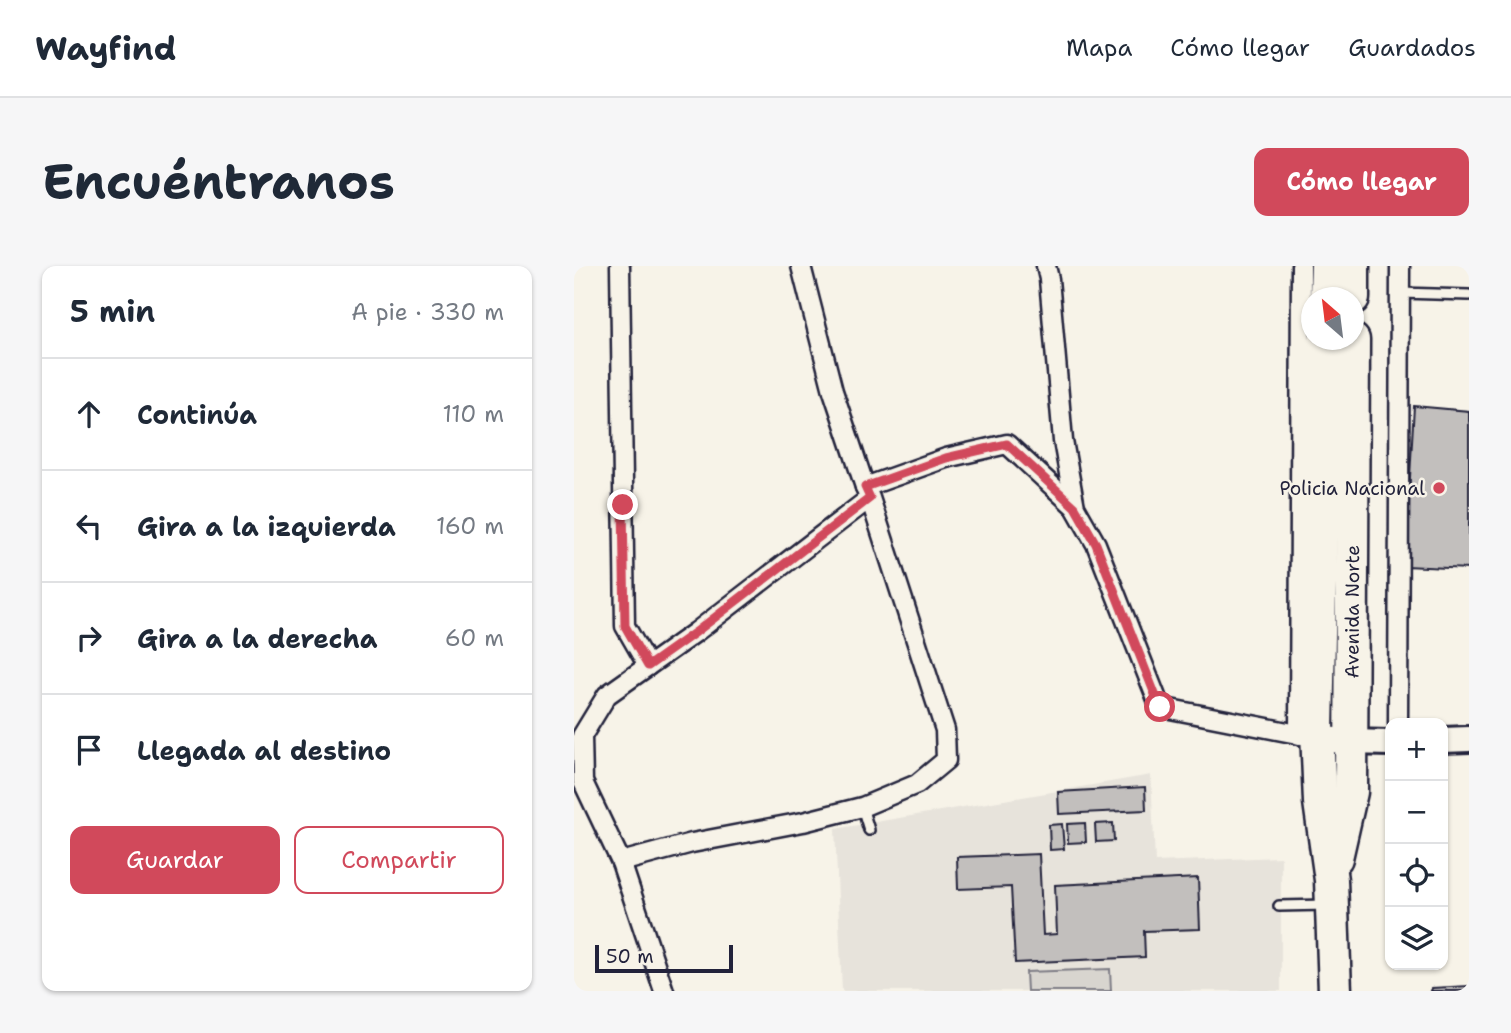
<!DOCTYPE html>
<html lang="es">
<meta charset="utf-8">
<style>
body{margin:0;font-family:"Shantell Sans",sans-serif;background:#f6f6f7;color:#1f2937}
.controls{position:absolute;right:21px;bottom:21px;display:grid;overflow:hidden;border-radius:14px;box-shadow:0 2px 5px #0004}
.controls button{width:63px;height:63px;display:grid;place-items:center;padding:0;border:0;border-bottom:2px solid #e0e1e3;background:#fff;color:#1f2937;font:35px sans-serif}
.compass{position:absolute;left:727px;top:21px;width:63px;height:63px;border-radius:50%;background:#fff;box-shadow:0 2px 5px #0004;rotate:332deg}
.scale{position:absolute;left:21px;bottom:18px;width:138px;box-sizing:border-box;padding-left:7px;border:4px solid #22223b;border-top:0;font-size:19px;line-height:24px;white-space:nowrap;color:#22223b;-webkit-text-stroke:5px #f7f3e8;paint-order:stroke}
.stop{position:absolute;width:21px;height:21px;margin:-16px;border:5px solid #d1495b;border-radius:50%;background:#fff}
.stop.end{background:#d1495b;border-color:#fff;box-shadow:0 2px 7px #0008}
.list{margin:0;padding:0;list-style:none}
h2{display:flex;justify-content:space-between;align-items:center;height:91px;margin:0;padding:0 28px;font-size:30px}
h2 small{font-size:23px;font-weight:400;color:#747a83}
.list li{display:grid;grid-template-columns:46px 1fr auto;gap:21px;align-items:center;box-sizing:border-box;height:112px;padding:0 28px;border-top:2px solid #e0e1e3}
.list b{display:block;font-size:26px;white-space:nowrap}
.list em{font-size:23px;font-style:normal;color:#747a83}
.actions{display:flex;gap:14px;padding:21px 28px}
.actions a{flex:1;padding:16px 0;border:2px solid #d1495b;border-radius:14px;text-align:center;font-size:24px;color:#d1495b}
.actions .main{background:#d1495b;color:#fff}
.icon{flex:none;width:38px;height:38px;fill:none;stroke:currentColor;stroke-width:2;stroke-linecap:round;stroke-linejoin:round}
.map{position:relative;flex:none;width:895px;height:725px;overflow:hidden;border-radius:14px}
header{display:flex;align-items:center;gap:42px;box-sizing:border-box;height:98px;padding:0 35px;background:#fff;border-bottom:2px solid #e0e1e3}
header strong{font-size:33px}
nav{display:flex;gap:38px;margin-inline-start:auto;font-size:24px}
.intro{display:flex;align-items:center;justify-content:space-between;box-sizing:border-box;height:168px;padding:0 42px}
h1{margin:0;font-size:49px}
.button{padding:18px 32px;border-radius:14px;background:#d1495b;color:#fff;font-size:24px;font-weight:700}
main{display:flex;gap:42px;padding:0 42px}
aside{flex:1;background:#fff;border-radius:14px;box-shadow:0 2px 5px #0004}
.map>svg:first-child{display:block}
.built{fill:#e7e3db}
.green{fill:#d8d5cf;stroke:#7d7c85;stroke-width:2}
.building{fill:#c2bfbd;stroke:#22223b;stroke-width:2}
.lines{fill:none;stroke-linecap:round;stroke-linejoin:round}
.lane-casing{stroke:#22223b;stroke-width:14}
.street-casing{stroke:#22223b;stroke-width:23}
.secondary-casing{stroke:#22223b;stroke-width:30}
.highway-casing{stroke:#22223b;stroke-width:37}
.lane{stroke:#f7f3e8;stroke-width:9}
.street{stroke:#f7f3e8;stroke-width:18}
.secondary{stroke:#f7f3e8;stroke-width:24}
.highway{stroke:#f7f3e8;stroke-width:32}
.route{stroke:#d1495b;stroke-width:9}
.poi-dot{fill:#d1495b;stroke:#f7f3e8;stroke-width:2.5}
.labels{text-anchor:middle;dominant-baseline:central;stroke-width:5;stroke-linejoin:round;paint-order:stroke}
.poi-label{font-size:19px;fill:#22223b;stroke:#f7f3e8;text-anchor:end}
.street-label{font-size:19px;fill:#22223b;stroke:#f7f3e8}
</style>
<header>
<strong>Wayfind</strong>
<nav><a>Mapa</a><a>Cómo llegar</a><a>Guardados</a></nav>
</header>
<div class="intro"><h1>Encuéntranos</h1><a class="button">Cómo llegar</a></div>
<main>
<aside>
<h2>5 min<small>A pie · 330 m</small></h2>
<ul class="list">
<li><svg class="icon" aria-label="ahead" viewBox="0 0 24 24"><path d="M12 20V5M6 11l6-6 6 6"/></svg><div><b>Continúa</b></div><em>110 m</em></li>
<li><svg class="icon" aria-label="left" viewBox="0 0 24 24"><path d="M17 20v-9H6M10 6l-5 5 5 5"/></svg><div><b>Gira a la izquierda</b></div><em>160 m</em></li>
<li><svg class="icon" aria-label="right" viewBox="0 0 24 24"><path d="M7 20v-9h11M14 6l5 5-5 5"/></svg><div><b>Gira a la derecha</b></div><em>60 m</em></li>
<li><svg class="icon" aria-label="arrive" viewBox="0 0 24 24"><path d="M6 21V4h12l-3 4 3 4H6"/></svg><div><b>Llegada al destino</b></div></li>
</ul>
<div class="actions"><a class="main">Guardar</a><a>Compartir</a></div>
</aside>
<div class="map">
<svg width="895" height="725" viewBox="0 0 895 725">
<rect width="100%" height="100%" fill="#f7f3e8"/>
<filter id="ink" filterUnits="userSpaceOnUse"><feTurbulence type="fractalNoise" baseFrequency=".0143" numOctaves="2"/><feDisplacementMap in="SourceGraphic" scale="14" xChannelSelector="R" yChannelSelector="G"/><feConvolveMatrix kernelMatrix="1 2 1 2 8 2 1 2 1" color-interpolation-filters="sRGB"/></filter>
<g filter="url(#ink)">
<!-- built -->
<path class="built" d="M 577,509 L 581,596 L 707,591 L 707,725 L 268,725 L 261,563 Z"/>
<!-- green -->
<path class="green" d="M 536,703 L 537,725 L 453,725 L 452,706 Z"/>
<!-- building -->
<g class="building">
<path d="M 840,140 L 895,145 L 895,303 L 831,300 Z"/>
<path d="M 571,521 L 572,544 L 485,548 L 484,526 Z"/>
<path d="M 511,557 L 512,576 L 494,577 L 493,558 Z"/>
<path d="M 539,557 L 540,575 L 522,576 L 521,558 Z"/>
<path d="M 488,558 L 490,583 L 476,584 L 475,559 Z"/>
<path d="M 465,588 L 469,669 L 483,668 L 481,619 L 624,612 L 626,663 L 570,665 L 571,691 L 441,697 L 437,621 L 384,623 L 383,591 Z"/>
<path d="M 895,720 L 895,725 L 857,725 L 858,722 Z"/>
</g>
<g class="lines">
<defs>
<g id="lane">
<path d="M 826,27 L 895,29"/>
<path d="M 288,541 L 295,564"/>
<path d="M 705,640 L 753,639"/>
</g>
<g id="street">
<path d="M 46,0 L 51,360 L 74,400"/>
<path d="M 227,0 L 259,125 L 291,221 L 296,232 L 371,464 L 372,494 L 343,518 L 288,541 L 229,556 L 118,577 L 47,596 L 9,516 L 8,470 L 33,429 L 122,366 L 296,232"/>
<path d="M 472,0 L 475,13 L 489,175 L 501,241 L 522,278 L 586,441 L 744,472"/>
<path d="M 291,221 L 372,192 L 433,178 L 501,241"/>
<path d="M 824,457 L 826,0"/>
<path d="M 725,469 L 727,0"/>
<path d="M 47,596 L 90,725"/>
</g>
<g id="secondary">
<path d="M 744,472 L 776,476 L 816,477"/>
<path d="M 869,474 L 895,473"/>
</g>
<g id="highway">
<path d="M 752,32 L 753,0"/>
<path d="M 779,32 L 779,0"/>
<path d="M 751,74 L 743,465 L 746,536 L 757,614 L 761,725"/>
<path id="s1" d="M 762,592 L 777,526 L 779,74"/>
</g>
</defs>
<!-- lane casing -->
<use href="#lane" class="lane-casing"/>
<!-- street casing -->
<use href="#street" class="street-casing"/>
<!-- secondary casing -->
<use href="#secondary" class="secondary-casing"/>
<!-- highway casing -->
<use href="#highway" class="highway-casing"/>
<!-- lane -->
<use href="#lane" class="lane"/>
<!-- street -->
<use href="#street" class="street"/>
<!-- secondary -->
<use href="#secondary" class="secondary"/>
<!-- highway -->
<use href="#highway" class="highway"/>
</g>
</g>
<g class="lines" filter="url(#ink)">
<!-- route -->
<path class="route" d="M 49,239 L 51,360 L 74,400 L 122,366 L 296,232 L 291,221 L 372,192 L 433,178 L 501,241 L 522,278 L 586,441"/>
</g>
<!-- markers -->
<circle class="poi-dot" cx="865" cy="222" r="7"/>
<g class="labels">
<!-- poi labels -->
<g class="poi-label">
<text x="851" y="222">Policia Nacional</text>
</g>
<!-- street labels -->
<g class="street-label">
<text stroke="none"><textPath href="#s1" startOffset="248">Avenida Norte</textPath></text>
</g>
</g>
</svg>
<div class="controls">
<button>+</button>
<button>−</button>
<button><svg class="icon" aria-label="locate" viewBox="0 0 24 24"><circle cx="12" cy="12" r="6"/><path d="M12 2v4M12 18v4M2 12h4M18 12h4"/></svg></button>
<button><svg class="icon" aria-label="layers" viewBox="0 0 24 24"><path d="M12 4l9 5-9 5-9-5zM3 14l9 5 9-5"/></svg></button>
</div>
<svg class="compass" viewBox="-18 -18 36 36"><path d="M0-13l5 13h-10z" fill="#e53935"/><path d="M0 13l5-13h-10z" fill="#747a83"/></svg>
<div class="scale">50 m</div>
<div class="stop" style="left:586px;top:441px"></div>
<div class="stop end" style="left:49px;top:239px"></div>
</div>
</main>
